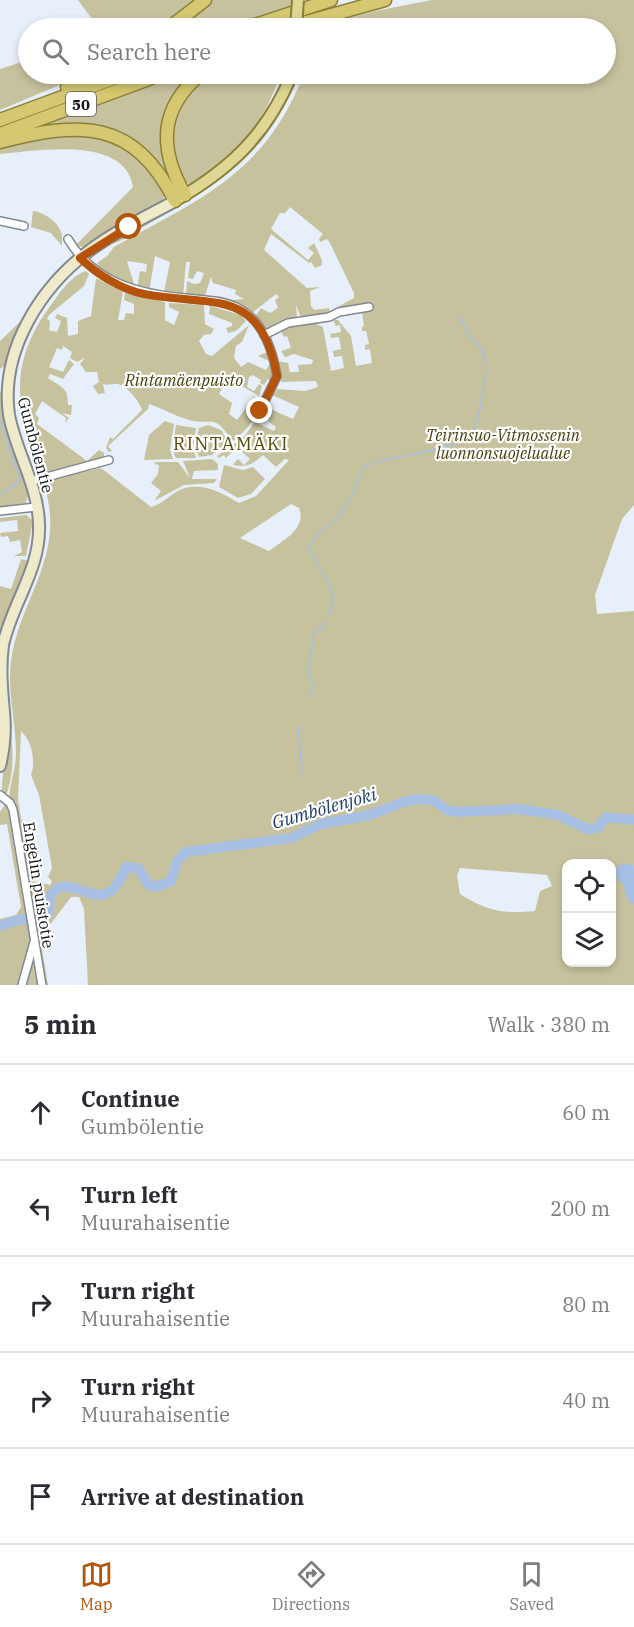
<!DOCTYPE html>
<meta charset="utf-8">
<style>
body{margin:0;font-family:"IBM Plex Serif",serif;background:#f2f2f3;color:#2b2b33}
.controls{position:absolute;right:18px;bottom:18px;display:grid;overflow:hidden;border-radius:12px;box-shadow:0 3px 9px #0003}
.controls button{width:54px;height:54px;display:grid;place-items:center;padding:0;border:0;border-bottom:2px solid #e1e1e2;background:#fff;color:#2b2b33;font:30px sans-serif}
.stop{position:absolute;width:18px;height:18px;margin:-14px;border:4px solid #b45309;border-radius:50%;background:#fff}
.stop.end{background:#b45309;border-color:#fff;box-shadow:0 2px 6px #0008}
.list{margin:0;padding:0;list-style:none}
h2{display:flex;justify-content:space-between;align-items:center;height:78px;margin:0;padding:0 24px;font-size:26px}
h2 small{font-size:20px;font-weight:400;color:#7c7c81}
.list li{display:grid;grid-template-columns:39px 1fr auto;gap:18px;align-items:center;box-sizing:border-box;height:96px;padding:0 24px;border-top:2px solid #e1e1e2}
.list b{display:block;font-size:22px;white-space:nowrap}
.list p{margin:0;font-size:20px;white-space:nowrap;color:#7c7c81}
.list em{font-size:20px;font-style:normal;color:#7c7c81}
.icon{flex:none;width:33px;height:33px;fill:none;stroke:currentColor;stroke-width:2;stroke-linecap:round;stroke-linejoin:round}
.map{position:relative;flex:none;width:634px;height:985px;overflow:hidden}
.search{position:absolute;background:#fff;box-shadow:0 3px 9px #0003;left:18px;right:18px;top:18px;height:66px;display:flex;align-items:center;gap:15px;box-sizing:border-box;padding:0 21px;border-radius:33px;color:#7c7c81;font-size:22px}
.sheet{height:558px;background:#fff}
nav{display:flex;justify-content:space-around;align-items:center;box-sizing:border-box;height:84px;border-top:2px solid #e1e1e2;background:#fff;font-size:16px;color:#7c7c81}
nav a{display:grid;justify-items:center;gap:3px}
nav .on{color:#b45309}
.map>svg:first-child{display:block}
.green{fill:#c7c29e;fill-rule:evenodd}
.water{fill:#a7bfe2}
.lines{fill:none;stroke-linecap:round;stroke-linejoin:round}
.stream{stroke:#a7bfe2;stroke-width:1.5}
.river{stroke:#a7bfe2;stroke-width:10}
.minor-casing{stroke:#818892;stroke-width:10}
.secondary-casing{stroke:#818892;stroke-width:14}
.primary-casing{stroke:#8a803a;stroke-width:14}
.trunk-casing{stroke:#8a803a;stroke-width:15}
.minor{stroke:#fff;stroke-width:7}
.secondary{stroke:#efeac9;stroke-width:10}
.primary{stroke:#e0d694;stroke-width:10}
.trunk{stroke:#d6c870;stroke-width:12}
.primary-bridge-casing{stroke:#8a803a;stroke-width:14;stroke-linecap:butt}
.primary-bridge{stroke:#e0d694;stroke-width:10}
.route{stroke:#b45309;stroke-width:8}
.labels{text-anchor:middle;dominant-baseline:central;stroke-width:4.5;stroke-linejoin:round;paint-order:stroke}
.shield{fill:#fff;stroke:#595b5d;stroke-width:1.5}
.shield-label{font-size:15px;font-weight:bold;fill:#121518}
.park-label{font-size:16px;font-style:italic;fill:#473f0b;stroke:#fff}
.street-label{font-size:16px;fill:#121518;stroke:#fff}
.neighbourhood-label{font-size:18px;letter-spacing:1.5px;fill:#554c0c;stroke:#fff}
.water-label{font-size:18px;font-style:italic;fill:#1e3f6b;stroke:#fff}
</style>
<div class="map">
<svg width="634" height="985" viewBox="0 0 634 985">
<rect width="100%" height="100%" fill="#e7effa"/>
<!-- green -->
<g class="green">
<path d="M 78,0 L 199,0 L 161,28 L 90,28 L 95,23 Z"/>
<path d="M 211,0 L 295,0 L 295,4 L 225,28 L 176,28 Z"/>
<path d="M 432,0 L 634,0 L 634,505 L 622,519 L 595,595 L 597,614 L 634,611 L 634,985 L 88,985 L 84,909 L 79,897 L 71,897 L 40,938 L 48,985 L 45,985 L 28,880 L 50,885 L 52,881 L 48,877 L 52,868 L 39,795 L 31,775 C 36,762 32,741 21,731 L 18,800 L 31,875 L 26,874 C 22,855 9,816 9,798 C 10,783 16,768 16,753 C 16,722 7,692 11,661 C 20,597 67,555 44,485 L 56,478 L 101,468 L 151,507 C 164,504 173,491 185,488 C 205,483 222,493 239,503 L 256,496 L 289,460 L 285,459 L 276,467 L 263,455 C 253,464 247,468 233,465 L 238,459 L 244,465 L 250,459 L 237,447 L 226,458 L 224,455 L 219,458 L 217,456 L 244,437 L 259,416 L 257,423 L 274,431 L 276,427 L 269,422 L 266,407 L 293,419 L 299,407 L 272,395 L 277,389 L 305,391 L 318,387 L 316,381 L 281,382 L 277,361 L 288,363 L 290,372 L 299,372 L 298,365 L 312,364 L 313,360 L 294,354 L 285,357 L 281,351 L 291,348 L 287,336 L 284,337 L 280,329 L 309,321 L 323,327 L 331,371 L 344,368 L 342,356 L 334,357 L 333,351 L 341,349 L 339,337 L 331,338 L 330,334 L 341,332 L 340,325 L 336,326 L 333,320 L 338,320 L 351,336 L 356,366 L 372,363 L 370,349 L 365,350 L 365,345 L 369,344 L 366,331 L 362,331 L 362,327 L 364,326 L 362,312 L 372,309 L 371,305 L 336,308 L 354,298 L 354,293 L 330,243 L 327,239 L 320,242 L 319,239 L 323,234 L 290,207 L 285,213 L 280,213 L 271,229 L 308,260 L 314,253 L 308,248 L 314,243 L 322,260 L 322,265 L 315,268 L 311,262 L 309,263 L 271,234 L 264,250 L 307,288 L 320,287 L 310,291 L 311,306 L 314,310 L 329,308 L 329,314 L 301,318 L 296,305 L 297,319 L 263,329 L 255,317 L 261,308 L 270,313 L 278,308 L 275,300 L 279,297 L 276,294 L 251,314 L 218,299 L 219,296 L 233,300 L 244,299 L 235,294 L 236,290 L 213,283 L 211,277 L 205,296 L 186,295 L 187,281 L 194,284 L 200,283 L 204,273 L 197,271 L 193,279 L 188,278 L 190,262 L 186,262 L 183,296 L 164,292 L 170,262 L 155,256 L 149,292 L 137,289 L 140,271 L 146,272 L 147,264 L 127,261 L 134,284 L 131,288 L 104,273 L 97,263 L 107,256 L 114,247 C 202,197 264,175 304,74 L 606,74 L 606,28 L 314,28 L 375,11 ZM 291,504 L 299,508 C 307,528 284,540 269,551 L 240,538 ZM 566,864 L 612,864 L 612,963 L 566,963 ZM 460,868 L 547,875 L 552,886 L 540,891 L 535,911 C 502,914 487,911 460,894 L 457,876 Z"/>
<path d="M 28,60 L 28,74 L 86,74 L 0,110 L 0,69 Z"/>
<path d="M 180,74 L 195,74 L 168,115 L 177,188 L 175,189 C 136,117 98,133 26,131 Z"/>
<path d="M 210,74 L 281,74 C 265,116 237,170 189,184 L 184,181 C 180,173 174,164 172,155 C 165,123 184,90 210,74 Z"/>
<path d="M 295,74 L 299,74 C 267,154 225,181 152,222 C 140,228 121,244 108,244 L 209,187 L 236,163 Z"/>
<path d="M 58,134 L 97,135 L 137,151 L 165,191 L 163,200 L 86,247 L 75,246 L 133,187 C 125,135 36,151 0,154 L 0,145 Z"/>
<path d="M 33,211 C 44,212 62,224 62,237 C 63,240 61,243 62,246 L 51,233 L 31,227 Z"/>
<path d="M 86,271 L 89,274 L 84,286 L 49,315 L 47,319 L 50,321 L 49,330 L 57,332 L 61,321 L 55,318 L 57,314 L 67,318 L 68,336 L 78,334 L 78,321 L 91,316 L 96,278 L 123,292 L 118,320 L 124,320 L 126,313 L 134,314 L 134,304 L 124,300 L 125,293 L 165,302 L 165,320 L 174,325 L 179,312 L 169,307 L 169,303 L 204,305 L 205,324 L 214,329 L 211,334 L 204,335 L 199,341 L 206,354 L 212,356 L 249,325 L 242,342 L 236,346 L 234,358 L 241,367 L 248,362 L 266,370 L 271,362 L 258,356 L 267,352 L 275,377 L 271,381 L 268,379 L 264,385 L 260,383 L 261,380 L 253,375 L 249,377 L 247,387 L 254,391 L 259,384 L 262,386 L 259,396 L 228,378 L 218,385 L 222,388 L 219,394 L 232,403 L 229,414 L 237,420 L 246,408 L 246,405 L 252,408 L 257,401 L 251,395 L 261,402 C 257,418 245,432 233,441 C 212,412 216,426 189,420 C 175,416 162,408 149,404 L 148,409 L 108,446 L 112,451 L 109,452 L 106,448 L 110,437 L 113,439 L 142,410 C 139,401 128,387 118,384 C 113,383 109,386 103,384 L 105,393 L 98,394 L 93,386 L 99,382 L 97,372 L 86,372 L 80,364 L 85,358 L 77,362 L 70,358 L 72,352 L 63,346 L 62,350 L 57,348 L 49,367 L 63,372 L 69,360 L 74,364 L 63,379 L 50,374 L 48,378 C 65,389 68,389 68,405 L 72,405 L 71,415 L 62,413 L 69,418 L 65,423 L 66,418 L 42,401 L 35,414 L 39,418 L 37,424 L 87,461 L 99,450 L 104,453 L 104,458 L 41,475 C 16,408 6,365 53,302 C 61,291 72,275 86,271 Z"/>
<path d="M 35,299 L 37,301 L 20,328 L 5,365 L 0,369 L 0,341 L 23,319 Z"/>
<path d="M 210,306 L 241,315 L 246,321 L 236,331 L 228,333 L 226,328 L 232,326 L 232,323 L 209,314 Z"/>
<path d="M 0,391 L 4,395 L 30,488 L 26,503 L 0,507 Z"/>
<path d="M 165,421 L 174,424 L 170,450 L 173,459 L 144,460 L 149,435 Z"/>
<path d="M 176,425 L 196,428 L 193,447 L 196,458 L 176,458 L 172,450 Z"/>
<path d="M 208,425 L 221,430 L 229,443 L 212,455 L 199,457 L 195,447 L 199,428 Z"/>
<path d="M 212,459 L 218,464 L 218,470 L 194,471 L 192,479 L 217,479 L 214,483 L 184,485 L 154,501 L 161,491 L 151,483 L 158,474 L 159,465 L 154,464 L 156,462 L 178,462 L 190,478 L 183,461 Z"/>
<path d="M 224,465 L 243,470 L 253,467 L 265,479 L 251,494 L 238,498 L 219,487 Z"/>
<path d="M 26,515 L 33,521 L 26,556 L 14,556 L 22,552 L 20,540 L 10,542 L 8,536 L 1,537 L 0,533 L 18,531 L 17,520 L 0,522 L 0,518 Z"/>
<path d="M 21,559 L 29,561 L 26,576 L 0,641 L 0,586 L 11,589 Z"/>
<path d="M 29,589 L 31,590 C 19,616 8,641 6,669 C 4,710 21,752 7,793 L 3,795 C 0,785 4,771 5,760 C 9,719 0,676 9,636 C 13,620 22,604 29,589 Z"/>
<path d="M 6,803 L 10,808 L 41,985 L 0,985 L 0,919 L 16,915 L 21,907 L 7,824 L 0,825 L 0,812 Z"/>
</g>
<!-- water -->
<path class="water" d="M 627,863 L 634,866 L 634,904 L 628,901 L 623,884 L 614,876 L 615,867 Z"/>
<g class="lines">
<!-- stream -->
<g class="stream">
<path d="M 0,421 L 20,480 L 19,483 L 0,494"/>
<path d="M 327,615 C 343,594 319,570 309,549 C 313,534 324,529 334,521 C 343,514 362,478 362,467 C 385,455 463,451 472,433 C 480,418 482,396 485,379 C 488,361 484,346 468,336 L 464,324 L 457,317"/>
<path d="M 309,699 L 314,686 L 308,674 L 314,631 L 321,629 L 326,621"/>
<path d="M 298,725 L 302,775"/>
</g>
<!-- river -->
<path class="river" d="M 0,926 L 18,920 L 46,917 C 52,909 46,899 53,892 C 69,875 94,905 111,891 C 117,887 123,874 126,867 L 138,868 L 149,885 L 155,887 L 171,881 L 177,861 L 186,852 L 291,838 L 321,824 L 370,815 L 406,801 L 422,799 L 434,801 L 447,810 L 459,812 L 519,809 L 558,815 L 587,829 L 598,828 L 606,817 L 634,820"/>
<defs>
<g id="minor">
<path d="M 0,221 L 24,226"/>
<path d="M 68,239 C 94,283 139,294 186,298 C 205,300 224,300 240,309 C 264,322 273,352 277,376 L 260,411"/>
<path d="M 264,335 L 288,323 L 329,317 L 339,312 L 369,307"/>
<path d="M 32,481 L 109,460"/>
<path d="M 0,511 L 36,507"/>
<path d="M 0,795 L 10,803 L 13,810 L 42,985"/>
<path d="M 22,985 L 34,942"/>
</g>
<path id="secondary" d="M 0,766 C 4,749 6,730 4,712 C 2,690 0,667 3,645 C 12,603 41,569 39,524 C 38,485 16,452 9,415 C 0,351 40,288 89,251 C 115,231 146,217 175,201"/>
<path id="primary" d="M 178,199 C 233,167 268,132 292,74"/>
<g id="trunk">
<path d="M 169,28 L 205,0"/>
<path d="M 246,28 L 331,0"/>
<path d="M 285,28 L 385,0"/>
<path d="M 67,87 L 96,74"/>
<path d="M 0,120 L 125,74"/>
<path d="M 0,134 L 162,74"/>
<path d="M 0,142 C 81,121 134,119 175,201"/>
<path d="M 185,195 C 159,150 158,109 201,74"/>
</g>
</defs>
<!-- minor casing -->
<use href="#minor" class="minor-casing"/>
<!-- secondary casing -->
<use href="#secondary" class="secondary-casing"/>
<!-- primary casing -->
<use href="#primary" class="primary-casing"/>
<!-- trunk casing -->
<use href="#trunk" class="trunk-casing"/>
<!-- minor -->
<use href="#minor" class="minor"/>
<!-- secondary -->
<use href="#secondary" class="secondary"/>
<!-- primary -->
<use href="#primary" class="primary"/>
<!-- trunk -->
<use href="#trunk" class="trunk"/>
<defs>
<path id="primary-bridge" d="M 296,28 L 298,0"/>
</defs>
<!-- primary-bridge casing -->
<use href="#primary-bridge" class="primary-bridge-casing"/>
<!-- primary-bridge -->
<use href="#primary-bridge" class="primary-bridge"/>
</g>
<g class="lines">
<!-- route -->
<path class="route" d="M 129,227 L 80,258 C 97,274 122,290 144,294 C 213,307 261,286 277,376 L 260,411"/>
</g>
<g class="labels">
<!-- shield labels -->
<rect class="shield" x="66" y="92" width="30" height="24" rx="4.5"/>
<g class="shield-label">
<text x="81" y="104">50</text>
</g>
<!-- park labels -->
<g class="park-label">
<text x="184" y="380">Rintamäenpuisto</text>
<text x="503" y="435">Teirinsuo-Vitmossenin<tspan x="503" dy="18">luonnonsuojelualue</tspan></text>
</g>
<!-- street labels -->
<g class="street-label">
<text transform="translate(36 445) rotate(75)">Gumbölentie</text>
<text transform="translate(39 885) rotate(81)">Engelin puistotie</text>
</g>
<!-- neighbourhood labels -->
<g class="neighbourhood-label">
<text x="231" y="443">RINTAMÄKI</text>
</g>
<!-- water labels -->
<g class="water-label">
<text transform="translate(324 808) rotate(-16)">Gumbölenjoki</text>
</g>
</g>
</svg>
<div class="controls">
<button><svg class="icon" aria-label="locate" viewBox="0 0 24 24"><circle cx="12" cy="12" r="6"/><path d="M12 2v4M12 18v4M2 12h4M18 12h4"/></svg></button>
<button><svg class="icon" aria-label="layers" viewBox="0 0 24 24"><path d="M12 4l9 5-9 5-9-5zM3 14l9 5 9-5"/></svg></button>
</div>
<div class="stop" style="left:129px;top:227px"></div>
<div class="stop end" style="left:260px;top:411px"></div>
<div class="search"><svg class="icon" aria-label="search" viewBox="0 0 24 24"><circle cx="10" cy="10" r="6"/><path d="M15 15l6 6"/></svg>Search here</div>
</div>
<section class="sheet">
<h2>5 min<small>Walk · 380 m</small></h2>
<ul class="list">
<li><svg class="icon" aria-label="ahead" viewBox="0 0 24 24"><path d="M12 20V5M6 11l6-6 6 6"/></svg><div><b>Continue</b><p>Gumbölentie</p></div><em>60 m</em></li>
<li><svg class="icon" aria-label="left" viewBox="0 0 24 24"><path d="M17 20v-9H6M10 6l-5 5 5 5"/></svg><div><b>Turn left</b><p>Muurahaisentie</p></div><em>200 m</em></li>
<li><svg class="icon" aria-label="right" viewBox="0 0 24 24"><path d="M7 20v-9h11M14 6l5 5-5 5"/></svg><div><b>Turn right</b><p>Muurahaisentie</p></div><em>80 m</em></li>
<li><svg class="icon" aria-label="right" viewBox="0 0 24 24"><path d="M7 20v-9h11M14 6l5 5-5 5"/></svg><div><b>Turn right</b><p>Muurahaisentie</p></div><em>40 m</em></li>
<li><svg class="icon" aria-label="arrive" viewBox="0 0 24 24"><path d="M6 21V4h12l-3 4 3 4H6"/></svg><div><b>Arrive at destination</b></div></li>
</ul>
</section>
<nav>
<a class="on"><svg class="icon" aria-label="map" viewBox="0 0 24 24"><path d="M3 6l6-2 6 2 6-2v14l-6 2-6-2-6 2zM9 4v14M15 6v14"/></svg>Map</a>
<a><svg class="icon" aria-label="directions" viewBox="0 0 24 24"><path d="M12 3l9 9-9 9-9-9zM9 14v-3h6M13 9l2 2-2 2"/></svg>Directions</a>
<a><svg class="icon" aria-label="saved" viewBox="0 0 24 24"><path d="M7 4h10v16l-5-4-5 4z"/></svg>Saved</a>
</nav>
